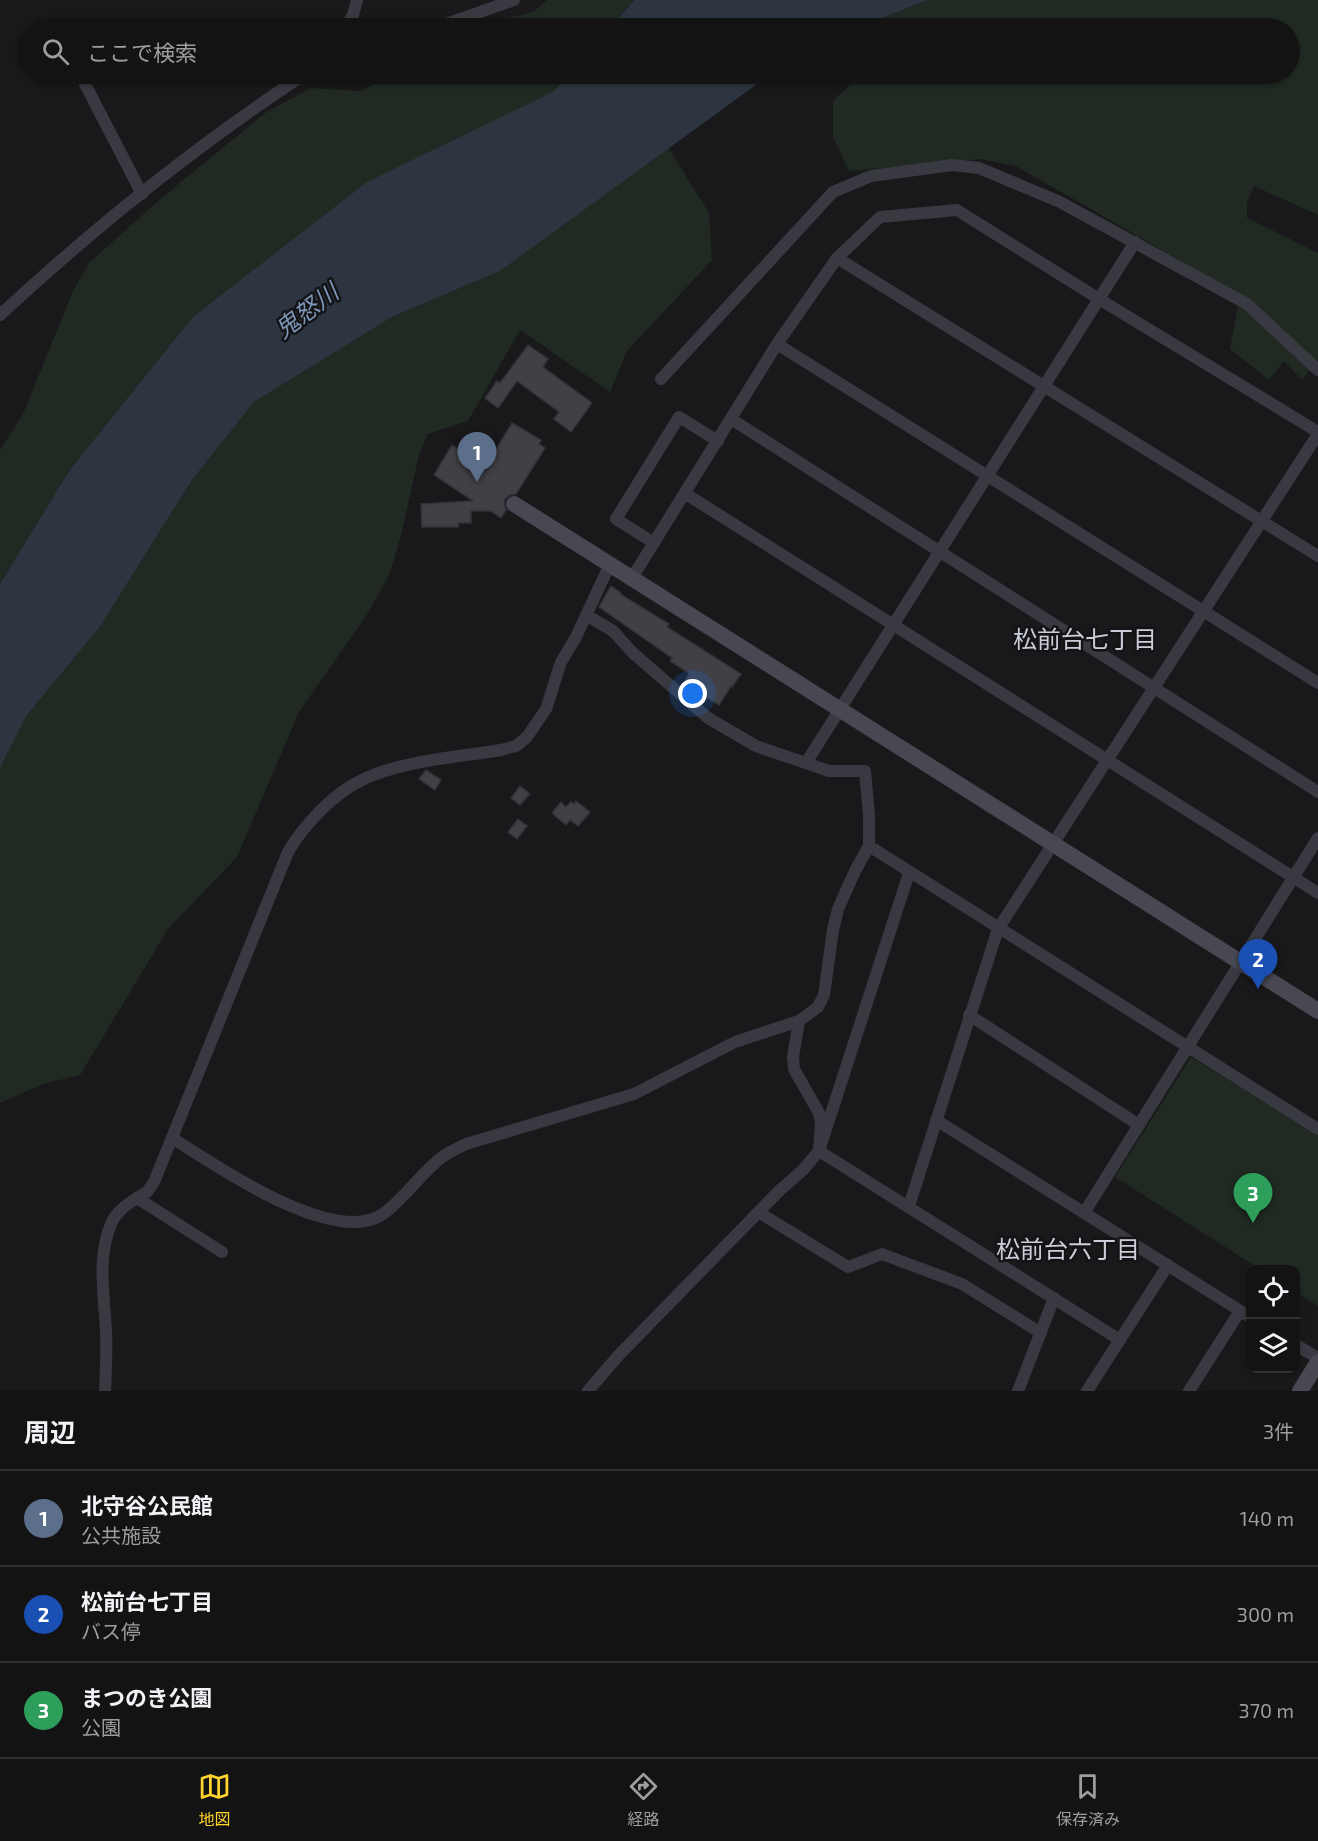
<!DOCTYPE html>
<html lang="ja">
<meta charset="utf-8">
<style>
body{margin:0;font-family:"Exo 2","Noto Sans JP",sans-serif;background:#1c1c1d;color:#f1f3f6}
.controls{position:absolute;right:18px;bottom:18px;display:grid;overflow:hidden;border-radius:12px;box-shadow:0 2px 4px #0004}
.controls button{width:54px;height:54px;display:grid;place-items:center;padding:0;border:0;border-bottom:2px solid #323234;background:#131314;color:#f1f3f6;font:30px sans-serif}
.you{position:absolute;left:693px;top:694px;width:21px;height:21px;margin:-15px;border:4px solid #fff;border-radius:50%;background:#1a73e8;box-shadow:0 0 0 9px #1a73e833}
.badge{display:grid;place-items:center;width:39px;height:39px;border-radius:50%;background:#ffd42d;color:#fff;font-size:20px;font-weight:700}
.pin{position:absolute;translate:-50% -50px;filter:drop-shadow(0 2px 3px #0008)}
.pin::after{content:'';position:absolute;top:32px;width:21px;height:18px;background:inherit;clip-path:polygon(0 0,100% 0,50% 100%)}
.list{margin:0;padding:0;list-style:none}
h2{display:flex;justify-content:space-between;align-items:center;height:78px;margin:0;padding:0 24px;font-size:26px}
h2 small{font-size:20px;font-weight:400;color:#9d9ea0}
.list li{display:grid;grid-template-columns:39px 1fr auto;gap:18px;align-items:center;box-sizing:border-box;height:96px;padding:0 24px;border-top:2px solid #323234}
.list b{display:block;font-size:22px;white-space:nowrap}
.list p{margin:0;font-size:20px;white-space:nowrap;color:#9d9ea0}
.list em{font-size:20px;font-style:normal;color:#9d9ea0}
.icon{flex:none;width:33px;height:33px;fill:none;stroke:currentColor;stroke-width:2;stroke-linecap:round;stroke-linejoin:round}
.map{position:relative;flex:none;width:1318px;height:1391px;overflow:hidden}
.search{position:absolute;background:#131314;box-shadow:0 2px 4px #0004;left:18px;right:18px;top:18px;height:66px;display:flex;align-items:center;gap:15px;box-sizing:border-box;padding:0 21px;border-radius:33px;color:#9d9ea0;font-size:22px}
.sheet{height:366px;background:#131314}
nav{display:flex;justify-content:space-around;align-items:center;box-sizing:border-box;height:84px;border-top:2px solid #323234;background:#131314;font-size:16px;color:#9d9ea0}
nav a{display:grid;justify-items:center;gap:3px}
nav .on{color:#ffd42d}
.map>svg:first-child{display:block}
.green{fill:#202a22}
.water{fill:#2d3541}
.building{fill:#404046;stroke:#333237;stroke-width:1.5}
.lines{fill:none;stroke-linecap:round;stroke-linejoin:round}
.street{stroke:#393941;stroke-width:12}
.secondary{stroke:#474851;stroke-width:16}
.labels{text-anchor:middle;dominant-baseline:central;stroke-width:5;stroke-linejoin:round;paint-order:stroke}
.water-label{font-size:24px;font-style:italic;fill:#7e96ba;stroke:#141416}
.neighbourhood-label{font-size:24px;fill:#cbcdd8;stroke:#141416}
</style>
<div class="map">
<svg width="1318" height="1391" viewBox="0 0 1318 1391">
<rect width="100%" height="100%" fill="#19191b"/>
<!-- green -->
<g class="green">
<path d="M 547,0 L 635,0 L 609,28 L 478,28 L 493,21 L 533,12 Z"/>
<path d="M 928,0 L 1318,0 L 1318,215 L 1254,186 L 1247,202 L 1247,218 L 1318,253 L 1318,359 L 1302,380 L 1284,361 L 1269,380 L 1230,349 L 1240,295 L 1016,166 L 980,159 L 849,171 L 833,137 L 833,101 L 861,74 L 1290,74 L 1290,28 L 862,28 L 861,27 Z"/>
<path d="M 392,74 L 569,74 L 553,92 L 111,421 L 69,471 L 0,584 L 0,450 L 23,414 L 73,291 L 89,263 L 158,201 L 265,113 L 311,88 L 361,91 Z"/>
<path d="M 668,147 L 709,213 L 712,260 L 627,351 L 610,392 L 520,330 L 468,421 L 427,434 L 419,455 L 401,536 L 389,575 L 368,613 L 299,712 L 237,857 L 168,929 L 80,1075 L 43,1084 L 0,1103 L 0,768 L 27,715 L 99,628 L 192,480 L 254,402 L 392,317 L 500,271 Z"/>
<path d="M 1191,1057 L 1318,1135 L 1318,1306 L 1296,1292 L 1296,1270 L 1260,1269 L 1115,1177 Z"/>
</g>
<!-- water -->
<g class="water">
<path d="M 635,0 L 928,0 L 857,28 L 609,28 Z"/>
<path d="M 569,74 L 771,74 L 500,271 L 392,317 L 254,402 L 192,480 L 99,628 L 27,715 L 0,768 L 0,584 L 69,471 L 193,317 L 367,182 L 553,92 Z"/>
</g>
<!-- building -->
<g class="building">
<path d="M 528,345 L 548,359 L 543,367 L 592,403 L 571,432 L 554,419 L 559,412 L 517,381 L 498,408 L 485,398 L 497,381 L 500,383 Z"/>
<path d="M 512,423 L 541,440 L 539,444 L 545,448 L 516,494 L 510,495 L 505,499 L 504,504 L 506,510 L 501,518 L 491,511 L 471,511 L 471,523 L 458,523 L 458,527 L 422,527 L 421,504 L 473,501 L 434,475 L 452,445 L 479,463 L 488,447 L 495,451 Z"/>
<path d="M 611,586 L 621,593 L 620,594 L 669,624 L 667,627 L 741,674 L 732,687 L 731,686 L 719,705 L 684,684 L 689,673 L 670,661 L 672,658 L 599,607 Z"/>
<path d="M 426,770 L 441,780 L 435,790 L 419,779 Z"/>
<path d="M 520,786 L 530,794 L 520,805 L 511,798 Z"/>
<path d="M 576,801 L 590,812 L 578,826 L 570,820 L 566,825 L 552,813 L 561,802 L 566,807 L 571,802 L 574,804 Z"/>
<path d="M 518,819 L 527,826 L 517,839 L 508,832 Z"/>
</g>
<g class="lines">
<!-- street -->
<g class="street">
<path d="M 345,28 L 353,15 L 357,0"/>
<path d="M 435,28 L 514,0"/>
<path d="M 85,84 L 142,194"/>
<path d="M 837,258 L 1318,556"/>
<path d="M 0,315 C 95,227 197,145 305,74"/>
<path d="M 777,344 L 1318,683"/>
<path d="M 661,379 L 833,192 L 871,176 L 952,165 L 979,168 L 1060,202 L 1247,304 L 1318,370"/>
<path d="M 731,419 L 1318,792"/>
<path d="M 686,494 L 1318,893"/>
<path d="M 654,543 L 616,519 L 679,417 L 718,441"/>
<path d="M 632,578 L 777,344 L 837,258 L 880,217 L 957,210 L 1099,299 L 1318,432"/>
<path d="M 806,763 L 1135,242"/>
<path d="M 869,846 L 1318,1129"/>
<path d="M 969,1015 L 1139,1125"/>
<path d="M 799,1021 L 793,1057 L 794,1069 L 819,1113 L 821,1123 L 819,1151 L 1120,1340"/>
<path d="M 936,1120 L 1250,1317"/>
<path d="M 172,1138 C 215,1165 334,1248 383,1214 C 405,1198 420,1174 442,1157 C 449,1152 458,1148 466,1144 L 634,1094 L 735,1042 L 799,1021 L 818,1007 L 824,995 L 833,930 L 838,909 L 855,871 L 869,846 L 869,815 L 865,771 L 829,771 L 756,746 L 708,718 L 633,653 L 613,631 L 586,615"/>
<path d="M 137,1198 L 147,1192 L 154,1182 L 288,852 C 303,826 333,794 360,781 C 398,761 459,757 501,750 L 516,746 L 527,737 L 546,709 L 561,662 L 576,637 L 610,564"/>
<path d="M 909,1206 L 998,929 L 1318,434"/>
<path d="M 760,1213 L 848,1267 L 882,1254 L 962,1284 L 1041,1333"/>
<path d="M 1084,1213 L 1318,838"/>
<path d="M 1296,1345 L 1318,1358"/>
<path d="M 105,1391 C 106,1371 107,1351 106,1330 C 104,1296 97,1256 111,1224 C 116,1212 126,1205 137,1198 L 222,1252"/>
<path d="M 588,1391 L 618,1356 L 780,1190 L 802,1171 L 819,1151 L 909,873"/>
<path d="M 1018,1391 L 1054,1298"/>
<path d="M 1087,1391 L 1168,1265"/>
<path d="M 1189,1391 L 1240,1311"/>
</g>
<!-- secondary -->
<g class="secondary">
<path d="M 514,504 L 1318,1011"/>
<path d="M 1300,1391 L 1318,1362"/>
</g>
</g>
<g class="labels">
<!-- water labels -->
<g class="water-label">
<text transform="translate(306 310) rotate(-37)">鬼怒川</text>
</g>
<!-- neighbourhood labels -->
<g class="neighbourhood-label">
<text x="1085" y="638">松前台七丁目</text>
<text x="1068" y="1248">松前台六丁目</text>
</g>
</g>
</svg>
<div class="controls">
<button><svg class="icon" aria-label="locate" viewBox="0 0 24 24"><circle cx="12" cy="12" r="6"/><path d="M12 2v4M12 18v4M2 12h4M18 12h4"/></svg></button>
<button><svg class="icon" aria-label="layers" viewBox="0 0 24 24"><path d="M12 4l9 5-9 5-9-5zM3 14l9 5 9-5"/></svg></button>
</div>
<div class="you"></div>
<div class="pin badge" style="left:477px;top:482px;background:#5c6f8a">1</div>
<div class="pin badge" style="left:1258px;top:989px;background:#1a4fb4">2</div>
<div class="pin badge" style="left:1253px;top:1223px;background:#2e9e5b">3</div>
<div class="search"><svg class="icon" aria-label="search" viewBox="0 0 24 24"><circle cx="10" cy="10" r="6"/><path d="M15 15l6 6"/></svg>ここで検索</div>
</div>
<section class="sheet">
<h2>周辺<small>3件</small></h2>
<ul class="list">
<li><span class="badge" style="background:#5c6f8a">1</span><div><b>北守谷公民館</b><p>公共施設</p></div><em>140 m</em></li>
<li><span class="badge" style="background:#1a4fb4">2</span><div><b>松前台七丁目</b><p>バス停</p></div><em>300 m</em></li>
<li><span class="badge" style="background:#2e9e5b">3</span><div><b>まつのき公園</b><p>公園</p></div><em>370 m</em></li>
</ul>
</section>
<nav>
<a class="on"><svg class="icon" aria-label="map" viewBox="0 0 24 24"><path d="M3 6l6-2 6 2 6-2v14l-6 2-6-2-6 2zM9 4v14M15 6v14"/></svg>地図</a>
<a><svg class="icon" aria-label="directions" viewBox="0 0 24 24"><path d="M12 3l9 9-9 9-9-9zM9 14v-3h6M13 9l2 2-2 2"/></svg>経路</a>
<a><svg class="icon" aria-label="saved" viewBox="0 0 24 24"><path d="M7 4h10v16l-5-4-5 4z"/></svg>保存済み</a>
</nav>
